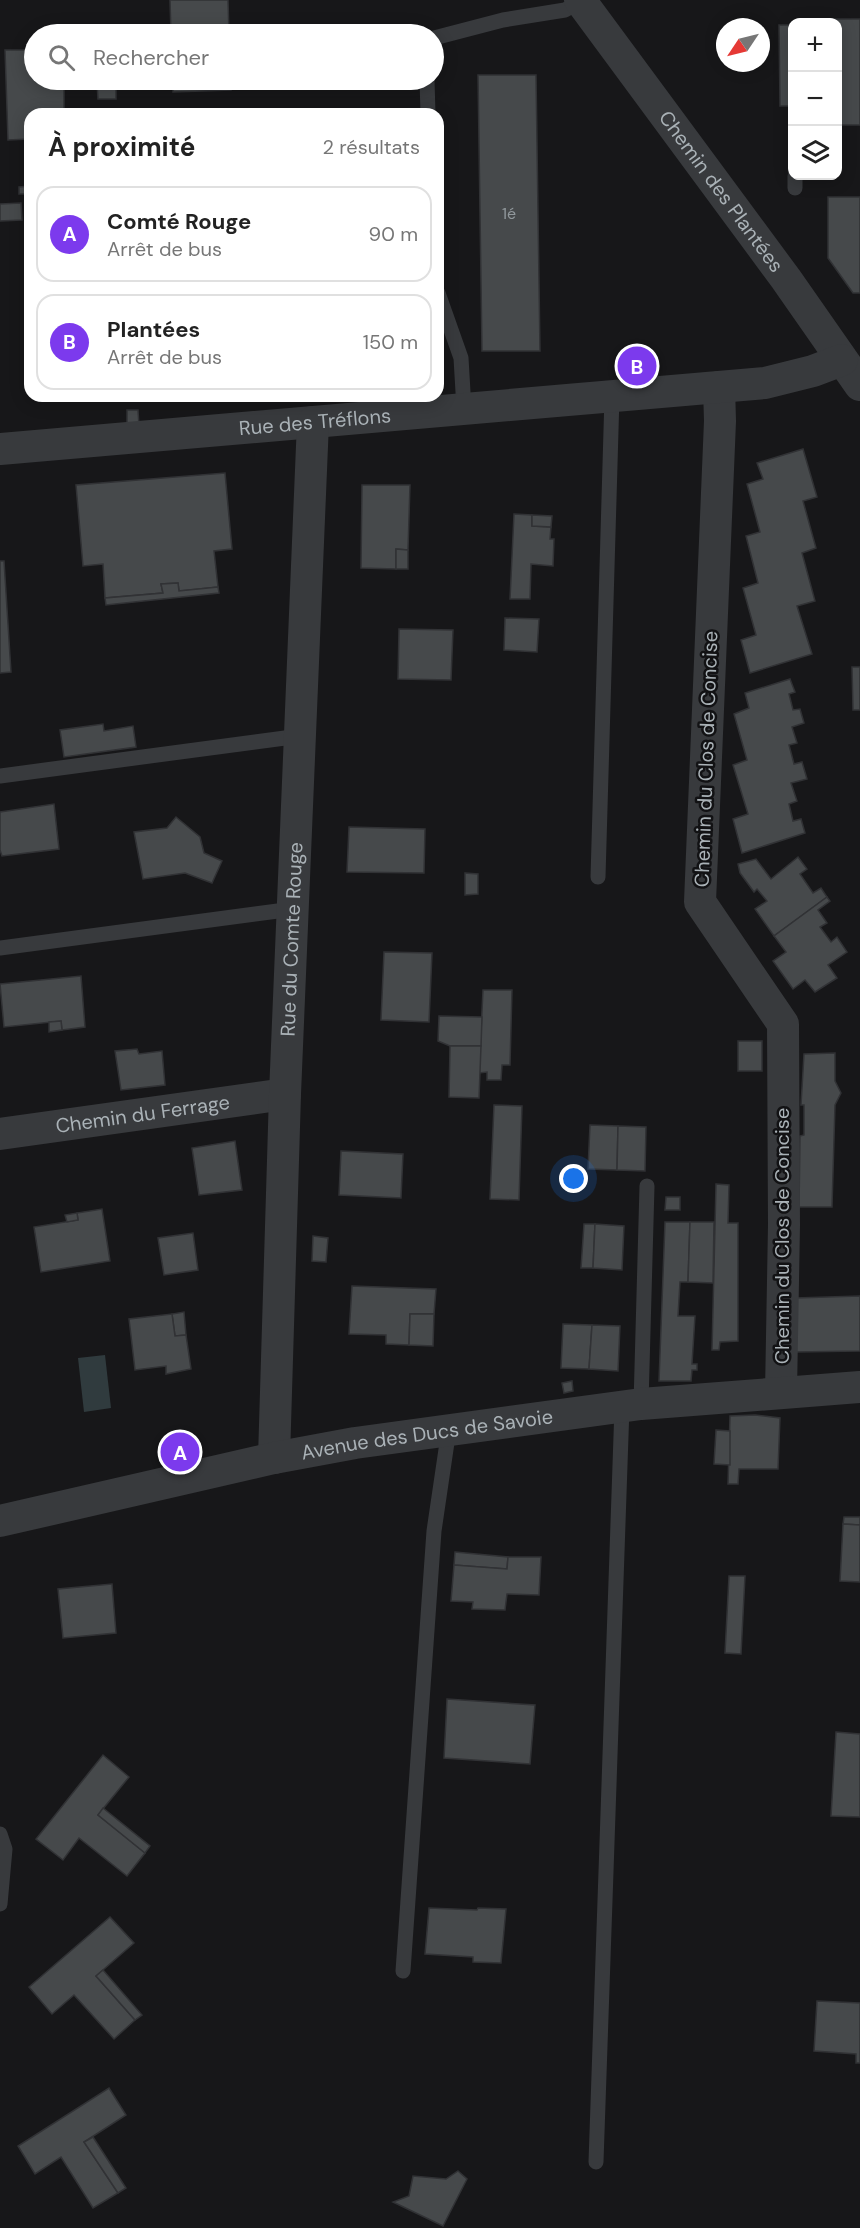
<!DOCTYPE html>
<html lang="fr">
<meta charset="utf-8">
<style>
body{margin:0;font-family:"DM Sans",sans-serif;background:#f6f6f6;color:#222}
.controls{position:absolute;right:18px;top:18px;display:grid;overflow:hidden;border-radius:12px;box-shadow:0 3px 15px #0003}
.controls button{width:54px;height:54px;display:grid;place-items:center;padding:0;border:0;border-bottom:2px solid #e0e0e0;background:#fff;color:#222;font:30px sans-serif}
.compass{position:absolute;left:716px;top:18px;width:54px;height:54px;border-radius:50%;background:#fff;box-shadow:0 3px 15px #0003;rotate:235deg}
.you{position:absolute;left:574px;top:1179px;width:21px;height:21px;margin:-15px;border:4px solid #fff;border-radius:50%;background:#1a73e8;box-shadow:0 0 0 9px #1a73e833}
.badge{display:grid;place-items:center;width:39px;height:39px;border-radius:50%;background:#7c3aed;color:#fff;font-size:20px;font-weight:700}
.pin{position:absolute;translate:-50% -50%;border:3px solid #fff;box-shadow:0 2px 6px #0006}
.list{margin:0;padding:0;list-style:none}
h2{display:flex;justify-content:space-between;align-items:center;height:78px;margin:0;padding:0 24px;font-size:26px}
h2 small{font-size:20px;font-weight:400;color:#767676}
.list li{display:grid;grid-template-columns:39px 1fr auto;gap:18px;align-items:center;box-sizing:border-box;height:96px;margin:0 12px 12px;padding:0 12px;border:2px solid #e0e0e0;border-radius:18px}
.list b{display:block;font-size:22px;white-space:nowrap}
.list p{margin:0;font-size:20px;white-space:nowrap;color:#767676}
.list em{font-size:20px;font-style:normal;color:#767676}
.icon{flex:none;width:33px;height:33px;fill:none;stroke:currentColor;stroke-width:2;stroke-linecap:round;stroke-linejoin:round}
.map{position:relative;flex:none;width:860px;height:2228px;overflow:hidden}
.search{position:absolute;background:#fff;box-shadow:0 3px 15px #0003;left:24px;top:24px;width:420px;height:66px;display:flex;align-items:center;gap:15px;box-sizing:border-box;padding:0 21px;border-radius:33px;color:#767676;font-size:22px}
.panel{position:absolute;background:#fff;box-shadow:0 3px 15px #0003;left:24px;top:108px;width:420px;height:294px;border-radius:18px}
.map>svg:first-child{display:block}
.water{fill:#303b3e}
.building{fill:#46494b;stroke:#313235;stroke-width:1.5}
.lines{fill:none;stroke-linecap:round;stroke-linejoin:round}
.lane{stroke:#383a3d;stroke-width:15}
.street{stroke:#383a3d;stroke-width:32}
.labels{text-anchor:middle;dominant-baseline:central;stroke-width:5;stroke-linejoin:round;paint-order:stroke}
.number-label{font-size:16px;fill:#91989c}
.street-label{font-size:20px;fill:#aab2b7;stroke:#121214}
</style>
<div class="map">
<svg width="860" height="2228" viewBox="0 0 860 2228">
<rect width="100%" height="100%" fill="#171719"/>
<!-- water -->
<path class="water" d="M 105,1355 L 111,1408 L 84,1412 L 78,1358 Z"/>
<!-- building -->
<g class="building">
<path d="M 170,0 L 228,0 L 229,34 L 171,34 Z"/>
<path d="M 797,19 L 860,19 L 860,125 L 838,125 L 838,22 L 798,22 Z"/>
<path d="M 779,25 L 792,25 L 792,106 L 780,106 Z"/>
<path d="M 5,50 L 34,50 L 34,80 L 64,80 L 64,114 L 30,114 L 30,139 L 8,140 Z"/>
<path d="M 478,75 L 536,75 L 540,351 L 482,351 Z"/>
<path d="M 173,80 L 231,80 L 231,90 L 173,92 Z"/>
<path d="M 97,83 L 116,83 L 116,99 L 98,99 Z"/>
<path d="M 30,186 L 30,194 L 19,194 L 19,187 Z"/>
<path d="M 828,197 L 860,197 L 860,293 L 853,293 L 828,258 Z"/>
<path d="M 21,203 L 22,220 L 0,221 L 0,204 Z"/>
<path d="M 127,410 L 138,410 L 139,426 L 127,427 Z"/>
<path d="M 803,449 L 817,497 L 803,501 L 816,548 L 802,553 L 815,601 L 797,606 L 812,654 L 750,673 L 741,640 L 756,635 L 743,588 L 758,583 L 746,536 L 760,532 L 747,484 L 763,479 L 757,463 Z"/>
<path d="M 225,473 L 232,549 L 214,551 L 218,587 L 179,591 L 178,583 L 161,584 L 163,593 L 105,598 L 103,564 L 83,566 L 76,485 Z"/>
<path d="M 362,485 L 410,485 L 408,550 L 396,549 L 396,569 L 361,568 Z"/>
<path d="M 514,514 L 532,515 L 532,526 L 551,527 L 550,539 L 554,539 L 553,566 L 531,564 L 530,599 L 510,599 Z"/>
<path d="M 532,515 L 552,516 L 551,527 L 532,526 Z"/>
<path d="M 396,549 L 408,550 L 408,569 L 396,569 Z"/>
<path d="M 0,561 L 4,561 L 11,672 L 0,673 Z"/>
<path d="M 178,583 L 179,591 L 218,587 L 219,593 L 106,605 L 105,598 L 163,593 L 161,584 Z"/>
<path d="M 505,618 L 539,619 L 537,652 L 504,650 Z"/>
<path d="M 399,629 L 453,630 L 451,680 L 398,679 Z"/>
<path d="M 852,667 L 860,667 L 860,710 L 853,710 Z"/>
<path d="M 790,679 L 795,692 L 789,694 L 793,710 L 800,709 L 804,723 L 792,727 L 797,743 L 789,745 L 794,764 L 802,762 L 807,779 L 791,783 L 797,801 L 789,804 L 793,821 L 801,819 L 805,833 L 742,853 L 733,819 L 748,814 L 733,765 L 747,760 L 734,714 L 749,708 L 745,693 Z"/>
<path d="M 103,724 L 104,731 L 133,726 L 136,747 L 64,757 L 60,730 Z"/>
<path d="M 54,804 L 59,849 L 2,856 L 0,850 L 0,812 Z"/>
<path d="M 176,817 L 200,837 L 204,853 L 222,861 L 212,883 L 185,873 L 143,879 L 134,832 L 167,828 Z"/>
<path d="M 349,827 L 425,829 L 424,873 L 347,872 Z"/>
<path d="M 798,857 L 807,869 L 800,874 L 813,893 L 821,888 L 827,897 L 774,936 L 755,909 L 767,901 L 757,889 L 754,892 L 740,873 L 738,864 L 756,859 L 771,879 Z"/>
<path d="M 465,873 L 478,874 L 478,894 L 465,895 Z"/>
<path d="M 827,897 L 830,901 L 818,910 L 827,923 L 820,927 L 831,942 L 837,937 L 847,952 L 828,965 L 837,978 L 815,992 L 805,980 L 793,989 L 773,961 L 786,952 L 774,936 Z"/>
<path d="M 384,952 L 432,953 L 429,1022 L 381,1020 Z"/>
<path d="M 81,976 L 85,1027 L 62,1030 L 61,1021 L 4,1027 L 0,984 Z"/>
<path d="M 483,990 L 512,990 L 510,1065 L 502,1065 L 501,1080 L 487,1080 L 487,1072 L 479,1073 Z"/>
<path d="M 439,1016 L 482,1017 L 481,1046 L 450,1046 L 438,1041 Z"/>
<path d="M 61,1021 L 62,1030 L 49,1032 L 49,1022 Z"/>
<rect x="738" y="1041" width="24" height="30"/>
<path d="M 450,1046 L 481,1046 L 479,1098 L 449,1097 Z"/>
<path d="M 137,1049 L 139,1054 L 162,1051 L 165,1085 L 121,1090 L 115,1051 Z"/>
<path d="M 835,1053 L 835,1081 L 841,1093 L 835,1105 L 832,1207 L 799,1207 L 800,1136 L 804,1135 L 804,1105 L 801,1105 L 804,1054 Z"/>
<path d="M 494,1105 L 522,1106 L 519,1200 L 490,1199 Z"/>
<path d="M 590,1125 L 618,1126 L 617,1170 L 588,1169 Z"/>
<path d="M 618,1126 L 646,1127 L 645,1171 L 617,1170 Z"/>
<path d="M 235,1141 L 242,1190 L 199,1195 L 192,1148 Z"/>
<path d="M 341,1151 L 403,1154 L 401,1198 L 339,1195 Z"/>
<path d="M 716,1184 L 729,1185 L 728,1223 L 738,1223 L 738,1341 L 720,1342 L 719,1350 L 712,1350 Z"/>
<path d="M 666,1197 L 680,1197 L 680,1210 L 665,1210 Z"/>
<path d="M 102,1209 L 110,1261 L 41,1272 L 34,1227 L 78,1220 L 77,1213 Z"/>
<path d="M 77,1213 L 78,1220 L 67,1222 L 65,1215 Z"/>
<path d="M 665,1222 L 690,1222 L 688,1282 L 680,1282 L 678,1316 L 695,1316 L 692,1364 L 697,1364 L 697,1370 L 692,1370 L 691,1381 L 659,1381 Z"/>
<path d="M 690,1222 L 714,1222 L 713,1283 L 688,1282 Z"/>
<path d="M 584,1224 L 595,1224 L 593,1268 L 581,1268 Z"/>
<path d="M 595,1224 L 624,1226 L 622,1270 L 593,1268 Z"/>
<path d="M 193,1233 L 198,1270 L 164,1275 L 158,1238 Z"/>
<path d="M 313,1236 L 328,1238 L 326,1262 L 312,1261 Z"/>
<path d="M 352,1286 L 436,1289 L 434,1314 L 410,1314 L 409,1345 L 386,1344 L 386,1335 L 349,1334 Z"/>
<path d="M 860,1296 L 860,1351 L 795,1352 L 795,1298 Z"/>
<path d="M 184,1312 L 186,1335 L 175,1336 L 172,1314 Z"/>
<path d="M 172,1314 L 175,1336 L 186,1335 L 191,1369 L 166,1374 L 166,1366 L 135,1370 L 129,1319 Z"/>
<path d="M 410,1314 L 434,1314 L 433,1346 L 409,1345 Z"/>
<path d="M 563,1324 L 592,1325 L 589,1369 L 561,1368 Z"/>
<path d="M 592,1325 L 620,1326 L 618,1371 L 589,1369 Z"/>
<path d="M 572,1381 L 573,1391 L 564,1393 L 562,1383 Z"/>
<path d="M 755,1415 L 780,1418 L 778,1469 L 739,1469 L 738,1484 L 728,1484 L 730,1416 Z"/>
<path d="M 716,1430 L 730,1431 L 730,1465 L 714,1464 Z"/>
<path d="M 844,1517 L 860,1517 L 860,1525 L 843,1524 Z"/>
<path d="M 843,1524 L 860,1525 L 860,1582 L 840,1581 Z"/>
<path d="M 455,1552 L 508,1557 L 507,1569 L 454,1565 Z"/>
<path d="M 508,1557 L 541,1557 L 539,1595 L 507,1594 L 505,1610 L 472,1609 L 473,1602 L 451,1601 L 454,1565 L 507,1569 Z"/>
<path d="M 729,1576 L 745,1576 L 741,1654 L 725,1653 Z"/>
<path d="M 112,1584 L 116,1633 L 63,1638 L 58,1589 Z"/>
<path d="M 447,1699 L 535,1705 L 530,1764 L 444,1758 Z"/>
<path d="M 836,1732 L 860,1734 L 860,1817 L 831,1816 Z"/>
<path d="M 103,1755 L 129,1777 L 98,1815 L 145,1853 L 127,1876 L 79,1838 L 63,1860 L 36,1839 Z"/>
<path d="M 103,1808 L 150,1846 L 145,1853 L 98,1815 Z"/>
<path d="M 429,1908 L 477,1910 L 478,1908 L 506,1909 L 501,1963 L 473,1962 L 473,1957 L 425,1954 Z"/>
<path d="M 110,1917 L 134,1943 L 96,1976 L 135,2020 L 114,2039 L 74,1995 L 52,2014 L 29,1987 Z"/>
<path d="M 103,1970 L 142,2015 L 135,2020 L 96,1976 Z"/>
<path d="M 817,2001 L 860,2003 L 860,2063 L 856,2063 L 856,2054 L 814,2051 Z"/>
<path d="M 109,2088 L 126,2115 L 84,2142 L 118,2193 L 93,2208 L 61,2157 L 35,2174 L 18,2146 Z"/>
<path d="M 93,2137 L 126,2188 L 118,2193 L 84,2142 Z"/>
<path d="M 458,2171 L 467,2179 L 443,2226 L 393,2202 L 409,2196 L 413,2176 L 446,2179 Z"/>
</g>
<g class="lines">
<!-- lane -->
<g class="lane">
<path d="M 434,38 L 503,20 L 565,10 L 581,1"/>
<path d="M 427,80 L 428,114"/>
<path d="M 795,176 L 795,188"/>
<path d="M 438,293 L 461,358 L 464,409"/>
<path d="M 0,776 L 300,736"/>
<path d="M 598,877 L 612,396"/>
<path d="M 0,948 L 293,909"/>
<path d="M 641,1404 L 647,1186"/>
<path d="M 0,1834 L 5,1849 L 0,1904"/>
<path d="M 403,1971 L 434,1531 L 449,1429"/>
<path d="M 596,2162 L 622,1407"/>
</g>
<!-- street -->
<g class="street">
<path id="s1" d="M 580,0 L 786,279 L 860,385"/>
<path d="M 719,387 L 720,421 L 700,902 L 783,1024 L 784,1225 L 781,1392"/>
<path id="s2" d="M 0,449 L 765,383 L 813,371 L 842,360"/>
<path id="s3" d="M 0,1134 L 285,1094"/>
<path id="s4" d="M 274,1458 L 285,1094 L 313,422"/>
<path id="s5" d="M 0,1521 L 274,1458 L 355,1443 L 641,1404 L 860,1387"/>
</g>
</g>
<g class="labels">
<!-- number labels -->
<g class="number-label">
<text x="509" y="213">1é</text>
</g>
<!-- street labels -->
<g class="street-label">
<text stroke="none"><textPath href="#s1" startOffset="238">Chemin des Plantées</textPath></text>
<text stroke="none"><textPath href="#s2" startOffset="316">Rue des Tréflons</textPath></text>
<text transform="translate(706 759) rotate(-88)">Chemin du Clos de Concise</text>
<text stroke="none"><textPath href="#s4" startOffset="519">Rue du Comte Rouge</textPath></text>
<text stroke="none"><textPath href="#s3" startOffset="144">Chemin du Ferrage</textPath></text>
<text transform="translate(782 1236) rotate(-90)">Chemin du Clos de Concise</text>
<text stroke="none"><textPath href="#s5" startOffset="436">Avenue des Ducs de Savoie</textPath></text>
</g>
</g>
</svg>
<div class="controls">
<button>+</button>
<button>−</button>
<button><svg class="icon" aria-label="layers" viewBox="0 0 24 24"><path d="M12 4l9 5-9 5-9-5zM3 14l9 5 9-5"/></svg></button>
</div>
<svg class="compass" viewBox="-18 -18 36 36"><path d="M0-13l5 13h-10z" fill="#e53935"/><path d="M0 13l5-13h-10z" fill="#767676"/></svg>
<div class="you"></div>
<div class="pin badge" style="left:180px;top:1452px">A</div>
<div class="pin badge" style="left:637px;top:366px">B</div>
<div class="search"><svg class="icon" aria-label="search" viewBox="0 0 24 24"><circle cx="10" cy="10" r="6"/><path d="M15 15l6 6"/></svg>Rechercher</div>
<section class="panel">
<h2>À proximité<small>2 résultats</small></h2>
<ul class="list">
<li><span class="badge">A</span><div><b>Comté Rouge</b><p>Arrêt de bus</p></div><em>90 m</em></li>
<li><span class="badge">B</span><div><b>Plantées</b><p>Arrêt de bus</p></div><em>150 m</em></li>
</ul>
</section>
</div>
